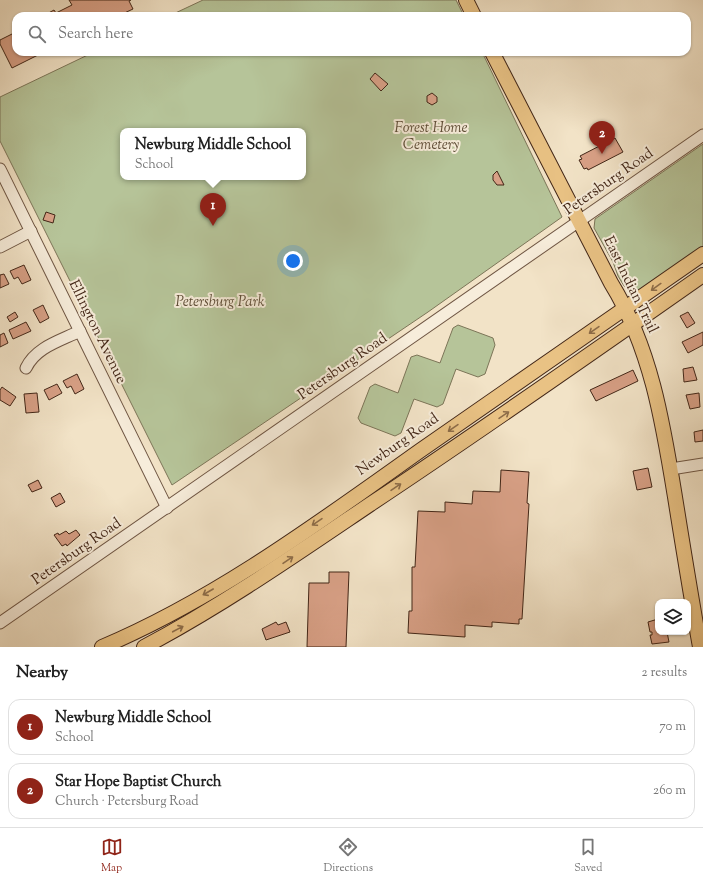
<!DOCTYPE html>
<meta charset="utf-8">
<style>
body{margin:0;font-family:"Sorts Mill Goudy",serif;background:#f2f2f2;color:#222}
.controls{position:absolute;right:12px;bottom:12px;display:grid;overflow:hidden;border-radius:8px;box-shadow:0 1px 3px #0004}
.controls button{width:36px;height:36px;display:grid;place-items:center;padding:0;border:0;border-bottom:1px solid #e0e0e0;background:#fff;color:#222;font:20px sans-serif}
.you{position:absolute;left:293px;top:261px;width:14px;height:14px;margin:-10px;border:3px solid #fff;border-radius:50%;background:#1a73e8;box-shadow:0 0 0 6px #1a73e833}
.badge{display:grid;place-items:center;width:26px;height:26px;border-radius:50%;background:#8f2418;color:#fff;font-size:13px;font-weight:700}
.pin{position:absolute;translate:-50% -33px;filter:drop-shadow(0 1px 2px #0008)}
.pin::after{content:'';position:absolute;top:21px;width:14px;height:12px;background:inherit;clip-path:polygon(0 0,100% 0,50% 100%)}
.popup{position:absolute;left:120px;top:128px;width:186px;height:52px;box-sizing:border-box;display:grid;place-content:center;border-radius:8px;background:#fff;filter:drop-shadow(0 1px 3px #0005);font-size:13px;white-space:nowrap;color:#767676}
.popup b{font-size:15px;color:#222}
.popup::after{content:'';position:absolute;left:50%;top:100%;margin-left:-8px;border:8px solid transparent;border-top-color:#fff}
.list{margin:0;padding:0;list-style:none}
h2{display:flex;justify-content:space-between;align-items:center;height:52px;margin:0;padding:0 16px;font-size:17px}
h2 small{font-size:13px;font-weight:400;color:#767676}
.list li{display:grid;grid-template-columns:26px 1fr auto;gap:12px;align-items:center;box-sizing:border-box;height:56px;margin:0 8px 8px;padding:0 8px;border:1px solid #e0e0e0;border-radius:12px}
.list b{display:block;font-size:15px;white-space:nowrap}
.list p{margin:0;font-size:13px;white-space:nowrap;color:#767676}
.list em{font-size:13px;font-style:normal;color:#767676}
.icon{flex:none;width:22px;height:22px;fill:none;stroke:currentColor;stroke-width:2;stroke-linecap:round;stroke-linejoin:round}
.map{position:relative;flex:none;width:703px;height:647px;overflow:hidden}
.search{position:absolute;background:#fff;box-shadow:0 1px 3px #0004;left:12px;right:12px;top:12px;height:44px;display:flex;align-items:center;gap:10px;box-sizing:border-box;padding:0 14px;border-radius:12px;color:#767676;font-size:15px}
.sheet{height:180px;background:#fff}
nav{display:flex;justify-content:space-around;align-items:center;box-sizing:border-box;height:56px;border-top:1px solid #e0e0e0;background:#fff;font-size:11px;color:#767676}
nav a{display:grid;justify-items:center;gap:2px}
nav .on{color:#8f2418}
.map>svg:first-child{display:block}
.green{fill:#b6c499;stroke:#7c7558;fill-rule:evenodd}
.building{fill:#d8a086;stroke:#422617}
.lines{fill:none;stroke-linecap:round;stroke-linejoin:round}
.minor-casing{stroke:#6e5543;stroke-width:13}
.major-casing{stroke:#422617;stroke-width:16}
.minor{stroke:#f7eddb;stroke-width:11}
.major{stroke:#e9c284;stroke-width:14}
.oneway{stroke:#8d6c48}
.labels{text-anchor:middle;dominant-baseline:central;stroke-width:4;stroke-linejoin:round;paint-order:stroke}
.park-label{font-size:15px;font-style:italic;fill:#5f4e38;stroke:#f7eddb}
.street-label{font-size:15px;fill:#422617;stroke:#f7eddb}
</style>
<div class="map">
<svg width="703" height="647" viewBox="0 0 703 647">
<rect width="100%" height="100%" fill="#f2e3c7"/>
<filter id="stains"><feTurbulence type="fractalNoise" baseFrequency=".005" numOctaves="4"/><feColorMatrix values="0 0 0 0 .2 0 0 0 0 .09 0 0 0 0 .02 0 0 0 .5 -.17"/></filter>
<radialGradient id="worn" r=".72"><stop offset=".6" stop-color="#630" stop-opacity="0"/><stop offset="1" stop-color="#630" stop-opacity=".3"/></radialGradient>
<!-- green -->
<g class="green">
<path d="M 203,0 L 456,0 L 464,16 L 169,16 Z"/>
<path d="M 94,52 L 482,52 L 562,217 L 428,312 L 172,485 L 0,141 L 0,97 ZM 123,131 L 303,131 L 303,177 L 123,177 Z"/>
<path d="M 703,144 L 703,248 L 636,293 L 624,286 L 618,276 L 613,262 L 594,228 L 595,219 Z"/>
<path d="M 458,325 L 493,338 L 495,345 L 485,374 L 478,377 L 456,369 L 443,404 L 437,407 L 414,399 L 401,433 L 395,436 L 361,423 L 358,418 L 370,387 L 375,384 L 398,393 L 411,357 L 417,355 L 440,363 L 453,328 Z"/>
</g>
<!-- building -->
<g class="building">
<path d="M 69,0 L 131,0 L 129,1 L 133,9 L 118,16 L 43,16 L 54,10 L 56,13 L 72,5 Z"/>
<path d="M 16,32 L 16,52 L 44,52 L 12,68 L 0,44 L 0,40 Z"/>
<path d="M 375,73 L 388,84 L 381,91 L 370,79 Z"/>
<path d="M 432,93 L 437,97 L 437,102 L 432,105 L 427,102 L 427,96 Z"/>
<path d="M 615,138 L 623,152 L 588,170 L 587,168 L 584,169 L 579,160 L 582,159 L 580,156 Z"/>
<path d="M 497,171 L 504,185 L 497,185 L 493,180 L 493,175 Z"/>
<path d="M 46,212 L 55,215 L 53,223 L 43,220 Z"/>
<path d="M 24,265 L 31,280 L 22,284 L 18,277 L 14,279 L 10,271 Z"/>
<path d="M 4,274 L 9,284 L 0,288 L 0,275 Z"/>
<path d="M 43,305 L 49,318 L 40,323 L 33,310 Z"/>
<path d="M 15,312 L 18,317 L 10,322 L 7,317 Z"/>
<path d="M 688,312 L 695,323 L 687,328 L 680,316 Z"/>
<path d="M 26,322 L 31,331 L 13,339 L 9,330 Z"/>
<path d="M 703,332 L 703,345 L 688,353 L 682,342 Z"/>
<path d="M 4,333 L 8,343 L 0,347 L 0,335 Z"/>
<path d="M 693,367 L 697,380 L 684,382 L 683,369 Z"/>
<path d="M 633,370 L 638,381 L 596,401 L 590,390 Z"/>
<path d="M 77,374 L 84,389 L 75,394 L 71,386 L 67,388 L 63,381 Z"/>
<path d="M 57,384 L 62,393 L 49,400 L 44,390 Z"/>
<path d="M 2,387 L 16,397 L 10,406 L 0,400 L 0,390 Z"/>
<path d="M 37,393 L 39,412 L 26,413 L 24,394 Z"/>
<path d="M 699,393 L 700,407 L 690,409 L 686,395 Z"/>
<path d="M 703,430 L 703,441 L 695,442 L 694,432 Z"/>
<path d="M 648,468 L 652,487 L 637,490 L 633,471 Z"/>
<path d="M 501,470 L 529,472 L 527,503 L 529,504 L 522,619 L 519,619 L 519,624 L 492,622 L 492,627 L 465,625 L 465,637 L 408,633 L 409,611 L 412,611 L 412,567 L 415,567 L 418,511 L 445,512 L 445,502 L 472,504 L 473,491 L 500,492 Z"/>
<path d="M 38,480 L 42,488 L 32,492 L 28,485 Z"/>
<path d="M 60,493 L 65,502 L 56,507 L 51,498 Z"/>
<path d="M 76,530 L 80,535 L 67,546 L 66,544 L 62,546 L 54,535 L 58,533 L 59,535 L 66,531 L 69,534 Z"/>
<path d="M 329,572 L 349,572 L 346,647 L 307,647 L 309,583 L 329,583 Z"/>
<path d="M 658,619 L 658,632 L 667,632 L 669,642 L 652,644 L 650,635 L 652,635 L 652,632 L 650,632 L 648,622 Z"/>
<path d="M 276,622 L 278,625 L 286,622 L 290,632 L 266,640 L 262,629 Z"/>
</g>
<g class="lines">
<defs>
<g id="minor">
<path d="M 0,169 L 167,508"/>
<path d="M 0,247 L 31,231"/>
<path d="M 26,368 C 36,347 60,341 80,331"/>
<path d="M 671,469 L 703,464"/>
<path d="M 0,623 L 703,135"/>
</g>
<g id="major">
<path d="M 466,0 L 474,16"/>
<path d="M 492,52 L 611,283 C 651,348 663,423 675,497 C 683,547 691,597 700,647"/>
<path d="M 102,647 C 216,599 321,521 421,450 C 515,384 609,320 703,254"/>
<path d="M 144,647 C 223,605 295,555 369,505 C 482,430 592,353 703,275"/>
</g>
</defs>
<!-- minor casing -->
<use href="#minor" class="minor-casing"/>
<!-- major casing -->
<use href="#major" class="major-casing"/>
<!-- minor -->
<use href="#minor" class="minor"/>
<!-- major -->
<use href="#major" class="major"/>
</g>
<!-- one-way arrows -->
<defs><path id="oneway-shaft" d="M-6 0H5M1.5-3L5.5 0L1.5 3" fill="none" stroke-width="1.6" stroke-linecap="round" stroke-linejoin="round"/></defs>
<g class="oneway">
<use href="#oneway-shaft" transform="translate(656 287) rotate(144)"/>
<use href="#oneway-shaft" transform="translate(594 330) rotate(145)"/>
<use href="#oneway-shaft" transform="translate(504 415) rotate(-34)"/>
<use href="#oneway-shaft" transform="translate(453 428) rotate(145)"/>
<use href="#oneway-shaft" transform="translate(396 487) rotate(-34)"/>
<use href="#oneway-shaft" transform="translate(317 522) rotate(146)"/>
<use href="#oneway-shaft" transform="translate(288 560) rotate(-34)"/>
<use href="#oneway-shaft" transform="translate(208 592) rotate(150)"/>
<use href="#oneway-shaft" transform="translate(178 629) rotate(-28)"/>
</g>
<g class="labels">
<!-- park labels -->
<g class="park-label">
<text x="431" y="128">Forest Home<tspan x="431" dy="17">Cemetery</tspan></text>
<text x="220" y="302">Petersburg Park</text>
</g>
<!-- street labels -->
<g class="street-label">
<text transform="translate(609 182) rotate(-35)">Petersburg Road</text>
<text transform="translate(630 285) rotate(64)">East Indian Trail</text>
<text transform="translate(97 332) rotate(64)">Ellington Avenue</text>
<text transform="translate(343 367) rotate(-35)">Petersburg Road</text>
<text transform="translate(398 445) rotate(-35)">Newburg Road</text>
<text transform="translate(77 552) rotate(-35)">Petersburg Road</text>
</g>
</g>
<rect width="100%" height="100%" filter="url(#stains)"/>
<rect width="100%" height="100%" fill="url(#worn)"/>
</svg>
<div class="controls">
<button><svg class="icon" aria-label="layers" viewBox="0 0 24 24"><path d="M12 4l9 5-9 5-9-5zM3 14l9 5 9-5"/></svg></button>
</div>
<div class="you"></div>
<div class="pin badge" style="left:213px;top:226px">1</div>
<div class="popup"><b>Newburg Middle School</b>School</div>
<div class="pin badge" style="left:602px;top:154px">2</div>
<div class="search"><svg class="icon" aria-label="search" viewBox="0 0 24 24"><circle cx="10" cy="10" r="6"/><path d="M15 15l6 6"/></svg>Search here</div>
</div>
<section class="sheet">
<h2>Nearby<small>2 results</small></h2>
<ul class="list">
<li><span class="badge">1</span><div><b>Newburg Middle School</b><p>School</p></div><em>70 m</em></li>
<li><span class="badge">2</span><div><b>Star Hope Baptist Church</b><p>Church · Petersburg Road</p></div><em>260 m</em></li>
</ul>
</section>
<nav>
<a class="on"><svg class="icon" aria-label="map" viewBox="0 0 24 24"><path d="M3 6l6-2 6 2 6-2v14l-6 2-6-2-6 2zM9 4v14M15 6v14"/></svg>Map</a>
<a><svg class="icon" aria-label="directions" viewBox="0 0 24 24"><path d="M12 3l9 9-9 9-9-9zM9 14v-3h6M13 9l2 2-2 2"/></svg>Directions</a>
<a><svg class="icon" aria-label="saved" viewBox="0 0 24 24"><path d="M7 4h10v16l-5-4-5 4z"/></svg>Saved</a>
</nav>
